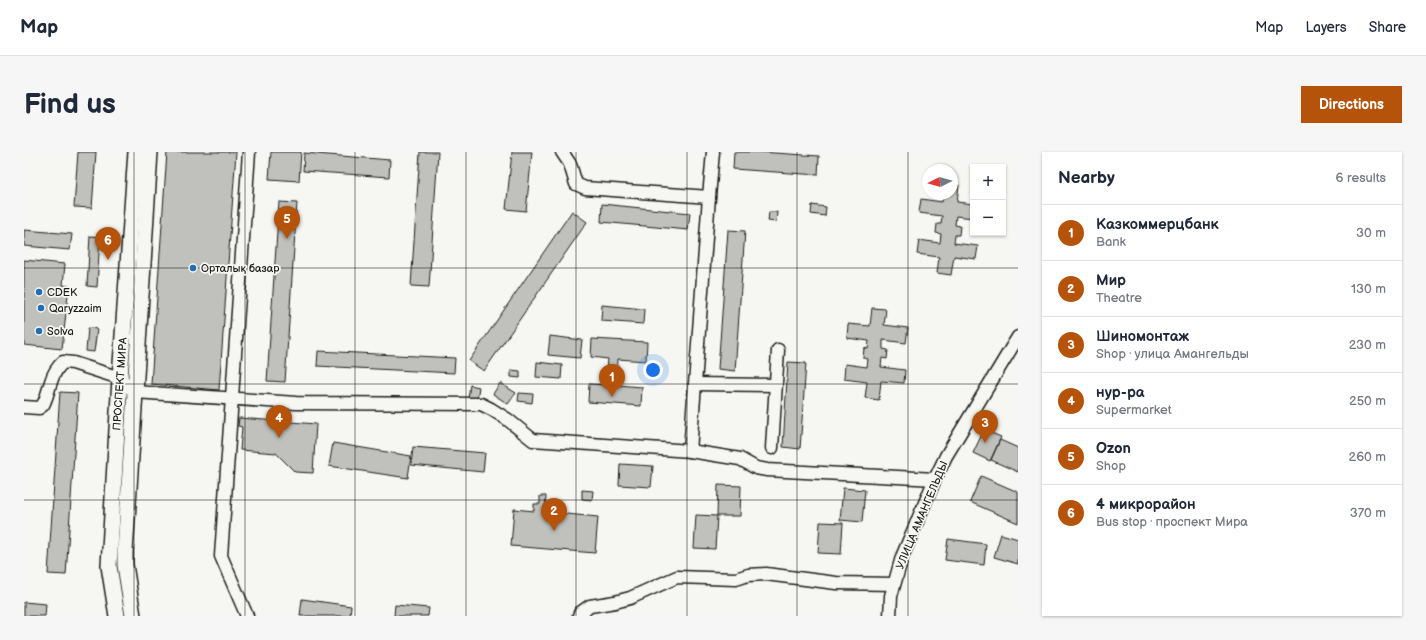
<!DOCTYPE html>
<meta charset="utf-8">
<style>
body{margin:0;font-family:"Balsamiq Sans",sans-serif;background:#f6f6f7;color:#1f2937}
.controls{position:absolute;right:12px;top:12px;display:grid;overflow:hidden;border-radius:0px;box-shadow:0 1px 3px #0004}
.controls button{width:36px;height:36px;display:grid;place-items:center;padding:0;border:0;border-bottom:1px solid #e0e1e3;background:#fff;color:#1f2937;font:20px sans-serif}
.compass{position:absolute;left:898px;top:12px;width:36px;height:36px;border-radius:50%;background:#fff;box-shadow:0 1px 3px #0004;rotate:264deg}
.you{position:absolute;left:629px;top:218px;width:14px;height:14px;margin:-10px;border:3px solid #fff;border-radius:50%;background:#1a73e8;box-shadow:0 0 0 6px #1a73e833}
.badge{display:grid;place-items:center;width:26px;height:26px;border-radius:50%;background:#b45309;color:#fff;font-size:13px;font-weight:700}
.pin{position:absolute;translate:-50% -33px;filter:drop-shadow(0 1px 2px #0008)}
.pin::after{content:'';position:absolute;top:21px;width:14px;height:12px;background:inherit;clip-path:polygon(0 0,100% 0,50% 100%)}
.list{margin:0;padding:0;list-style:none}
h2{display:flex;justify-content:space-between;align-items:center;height:52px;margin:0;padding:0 16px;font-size:17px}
h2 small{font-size:13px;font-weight:400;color:#747a83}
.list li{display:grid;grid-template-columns:26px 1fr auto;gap:12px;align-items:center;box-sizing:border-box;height:56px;padding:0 16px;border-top:1px solid #e0e1e3}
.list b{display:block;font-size:15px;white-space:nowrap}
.list p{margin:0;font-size:13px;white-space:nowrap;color:#747a83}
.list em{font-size:13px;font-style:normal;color:#747a83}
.map{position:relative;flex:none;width:994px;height:464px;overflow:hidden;border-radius:0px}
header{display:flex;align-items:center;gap:24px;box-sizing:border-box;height:56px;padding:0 20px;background:#fff;border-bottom:1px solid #e0e1e3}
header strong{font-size:19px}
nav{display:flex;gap:22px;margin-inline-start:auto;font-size:14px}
.intro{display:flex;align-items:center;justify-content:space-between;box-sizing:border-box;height:96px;padding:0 24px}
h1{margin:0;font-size:28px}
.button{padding:10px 18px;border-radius:0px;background:#b45309;color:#fff;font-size:14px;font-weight:700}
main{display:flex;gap:24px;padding:0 24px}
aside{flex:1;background:#fff;border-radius:0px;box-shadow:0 1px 3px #0004}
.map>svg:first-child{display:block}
.building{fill:#c0c0bd;stroke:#1c1c1c}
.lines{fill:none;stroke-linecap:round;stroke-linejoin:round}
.minor-casing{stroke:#1c1c1c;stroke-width:15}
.major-casing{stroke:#1c1c1c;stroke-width:18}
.minor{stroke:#f6f6f2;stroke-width:12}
.major{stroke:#f6f6f2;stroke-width:15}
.grid{fill:none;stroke:#1c1c1c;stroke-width:1;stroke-opacity:0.55}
.poi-dot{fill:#1f6fb2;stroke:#f6f6f2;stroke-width:1.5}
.labels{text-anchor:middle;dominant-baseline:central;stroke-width:3.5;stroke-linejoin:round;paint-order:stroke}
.poi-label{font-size:11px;fill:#1c1c1c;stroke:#f6f6f2;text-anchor:start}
.street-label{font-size:11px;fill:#1c1c1c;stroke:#f6f6f2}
</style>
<header>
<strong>Map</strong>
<nav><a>Map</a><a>Layers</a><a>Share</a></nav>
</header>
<div class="intro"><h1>Find us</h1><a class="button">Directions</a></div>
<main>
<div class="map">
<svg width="994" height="464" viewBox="0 0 994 464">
<rect width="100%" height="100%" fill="#f6f6f2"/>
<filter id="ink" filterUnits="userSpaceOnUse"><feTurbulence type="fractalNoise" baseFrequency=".025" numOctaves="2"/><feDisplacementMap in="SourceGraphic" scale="8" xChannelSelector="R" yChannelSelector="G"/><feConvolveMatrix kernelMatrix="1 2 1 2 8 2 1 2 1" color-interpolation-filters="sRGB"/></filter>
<g filter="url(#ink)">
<!-- building -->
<g class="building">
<path d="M 54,0 L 72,0 L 68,56 L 50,55 Z"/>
<path d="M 143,0 L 212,0 L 195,238 L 127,232 Z"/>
<path d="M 247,0 L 277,0 L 275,29 L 245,27 Z"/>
<path d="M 396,0 L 414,0 L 405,135 L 387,134 Z"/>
<path d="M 488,0 L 508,0 L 502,59 L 482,57 Z"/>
<path d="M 710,0 L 736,0 L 795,4 L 794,23 L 709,17 Z"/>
<path d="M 280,1 L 366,8 L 365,25 L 279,19 Z"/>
<path d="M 928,32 L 935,33 L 933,50 L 949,52 L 949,66 L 932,64 L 931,73 L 936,74 L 935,83 L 931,83 L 930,91 L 954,94 L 952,107 L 930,104 L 927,123 L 913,121 L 915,105 L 893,102 L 895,88 L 916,91 L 917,82 L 912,81 L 913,72 L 917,72 L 918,64 L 895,61 L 897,47 L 918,50 L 919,42 L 928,42 Z"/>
<path d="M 255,50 L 273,51 L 261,230 L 243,229 Z"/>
<path d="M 578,52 L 666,61 L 664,78 L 577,70 Z"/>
<path d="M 788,53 L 802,55 L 801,64 L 787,62 Z"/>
<path d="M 548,59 L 563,70 L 460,219 L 445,209 Z"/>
<path d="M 745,60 L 753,60 L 752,70 L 744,69 Z"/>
<path d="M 0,78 L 48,82 L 46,98 L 0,94 Z"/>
<path d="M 704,78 L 721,79 L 711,219 L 694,217 Z"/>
<path d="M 66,84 L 76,85 L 73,135 L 63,134 Z"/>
<path d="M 0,108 L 41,112 L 39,133 L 45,134 L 38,197 L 0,193 Z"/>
<path d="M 578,153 L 620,157 L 619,172 L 577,169 Z"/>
<path d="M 848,156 L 862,157 L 860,173 L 884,176 L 882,191 L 859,188 L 859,197 L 864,198 L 863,207 L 858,206 L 857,215 L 881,218 L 880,231 L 857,229 L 855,248 L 841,246 L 843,230 L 820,227 L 821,212 L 843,215 L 844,207 L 839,206 L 840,196 L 844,197 L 845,189 L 823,186 L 824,172 L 846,174 Z"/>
<path d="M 64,176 L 73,177 L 70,200 L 62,199 Z"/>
<path d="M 526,184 L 558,188 L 556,206 L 524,203 Z"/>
<path d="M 568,187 L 623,190 L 622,209 L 594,207 L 593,233 L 618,235 L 617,254 L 564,250 L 565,232 L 582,233 L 584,207 L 567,205 Z"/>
<path d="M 294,199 L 431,206 L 430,221 L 293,214 Z"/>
<path d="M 513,210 L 538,213 L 537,227 L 512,225 Z"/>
<path d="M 764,210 L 782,211 L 776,297 L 759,295 Z"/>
<path d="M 487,218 L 496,219 L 496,226 L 487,225 Z"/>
<path d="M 476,231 L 492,241 L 484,252 L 469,242 Z"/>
<path d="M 446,233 L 455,235 L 453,248 L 444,246 Z"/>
<path d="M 36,240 L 54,241 L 42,423 L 24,422 Z"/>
<path d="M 495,241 L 509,242 L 508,251 L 494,249 Z"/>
<path d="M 215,266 L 292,272 L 289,321 L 271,320 L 252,301 L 216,298 L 218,275 L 214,274 Z"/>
<path d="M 960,278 L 977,285 L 966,309 L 949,301 Z"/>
<path d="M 976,288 L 994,296 L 994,320 L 967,308 Z"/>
<path d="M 309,291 L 387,304 L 384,326 L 305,314 Z"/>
<path d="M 389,295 L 461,301 L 459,320 L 387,313 Z"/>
<path d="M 596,312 L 629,314 L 627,335 L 595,333 Z"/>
<path d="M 957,324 L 994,340 L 994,371 L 946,350 Z"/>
<path d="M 694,333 L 717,334 L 716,364 L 693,364 Z"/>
<path d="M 819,336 L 841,338 L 838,370 L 816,368 Z"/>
<path d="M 558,338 L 569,339 L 568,348 L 558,347 Z"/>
<path d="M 516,344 L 522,344 L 521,360 L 574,365 L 571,401 L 487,394 L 490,357 L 510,359 L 510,352 L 516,352 Z"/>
<path d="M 672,363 L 693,364 L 691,397 L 670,396 Z"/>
<path d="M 796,370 L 819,371 L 817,402 L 794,401 Z"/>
<path d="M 977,382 L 994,387 L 994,412 L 970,405 Z"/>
<path d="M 924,387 L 962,392 L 960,413 L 921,408 Z"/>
<path d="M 278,447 L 327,454 L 326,464 L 276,464 Z"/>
<path d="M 0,450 L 22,452 L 21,464 L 0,464 Z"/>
<path d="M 371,453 L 405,456 L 404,464 L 370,464 Z"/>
</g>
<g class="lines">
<defs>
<g id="minor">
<path d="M 538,0 L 546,12 L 552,32 L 561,36 L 685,45 L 689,0"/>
<path d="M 685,45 L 666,299 L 716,307 L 732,316 L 743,318 L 911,327"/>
<path d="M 671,232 L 752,233"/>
<path d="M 0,255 L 15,256 L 19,253 C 27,237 25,223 39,210 L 49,211 L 96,226 L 111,240 L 272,251 L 457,252 L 467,257 L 483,267 L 509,288 L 666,299"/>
<path d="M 748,296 L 754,198"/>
<path d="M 223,464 L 197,404 L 225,0"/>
<path d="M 555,464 L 556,461 L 566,454 L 591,450 L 606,446 L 653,425 L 712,427 L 724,423 L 742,422 L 812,431 L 870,432"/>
<path d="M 866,464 L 867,444 L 878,405 L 911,327 L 922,304 L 994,185"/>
</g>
<g id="major">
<path d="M 93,464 L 85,414 L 96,226 L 112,0"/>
<path d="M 109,464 L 101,413 L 101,400 L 126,0"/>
</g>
</defs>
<!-- minor casing -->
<use href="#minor" class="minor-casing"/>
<!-- major casing -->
<use href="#major" class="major-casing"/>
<!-- minor -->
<use href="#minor" class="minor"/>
<!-- major -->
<use href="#major" class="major"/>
</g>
</g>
<!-- grid -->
<path class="grid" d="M 110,0 L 110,464M 221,0 L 221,464M 331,0 L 331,464M 442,0 L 442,464M 552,0 L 552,464M 663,0 L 663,464M 773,0 L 773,464M 884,0 L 884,464M 0,116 L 994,116M 0,232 L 994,232M 0,348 L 994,348"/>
<!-- markers -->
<g class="poi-dot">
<circle cx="169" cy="116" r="4"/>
<circle cx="15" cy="140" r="4"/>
<circle cx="17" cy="156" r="4"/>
<circle cx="15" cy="179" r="4"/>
</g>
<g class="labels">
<!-- poi labels -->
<g class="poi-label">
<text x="177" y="116">Орталық базар</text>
<text x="23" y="140">CDEK</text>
<text x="25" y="156">Qaryzzaim</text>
<text x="23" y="179">Solva</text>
</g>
<!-- street labels -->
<g class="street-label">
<text transform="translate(96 232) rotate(-86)">ПРОСПЕКТ МИРА</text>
<text transform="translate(898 363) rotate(-67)">УЛИЦА АМАНГЕЛЬДЫ</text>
</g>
</g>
</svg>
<div class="controls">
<button>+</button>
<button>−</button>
</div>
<svg class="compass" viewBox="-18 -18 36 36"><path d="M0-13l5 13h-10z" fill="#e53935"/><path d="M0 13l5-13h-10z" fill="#747a83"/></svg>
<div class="you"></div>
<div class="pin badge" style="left:588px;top:245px">1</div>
<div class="pin badge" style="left:530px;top:379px">2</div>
<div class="pin badge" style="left:961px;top:291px">3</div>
<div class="pin badge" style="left:255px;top:286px">4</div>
<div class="pin badge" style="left:263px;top:87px">5</div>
<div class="pin badge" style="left:84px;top:108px">6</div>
</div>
<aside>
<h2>Nearby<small>6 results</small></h2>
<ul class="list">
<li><span class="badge">1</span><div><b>Казкоммерцбанк</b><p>Bank</p></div><em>30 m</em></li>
<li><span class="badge">2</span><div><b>Мир</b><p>Theatre</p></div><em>130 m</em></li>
<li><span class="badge">3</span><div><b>Шиномонтаж</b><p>Shop · улица Амангельды</p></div><em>230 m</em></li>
<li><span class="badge">4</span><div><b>нур-ра</b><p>Supermarket</p></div><em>250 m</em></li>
<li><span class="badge">5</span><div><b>Ozon</b><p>Shop</p></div><em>260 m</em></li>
<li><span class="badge">6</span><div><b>4 микрорайон</b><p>Bus stop · проспект Мира</p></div><em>370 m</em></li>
</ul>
</aside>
</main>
